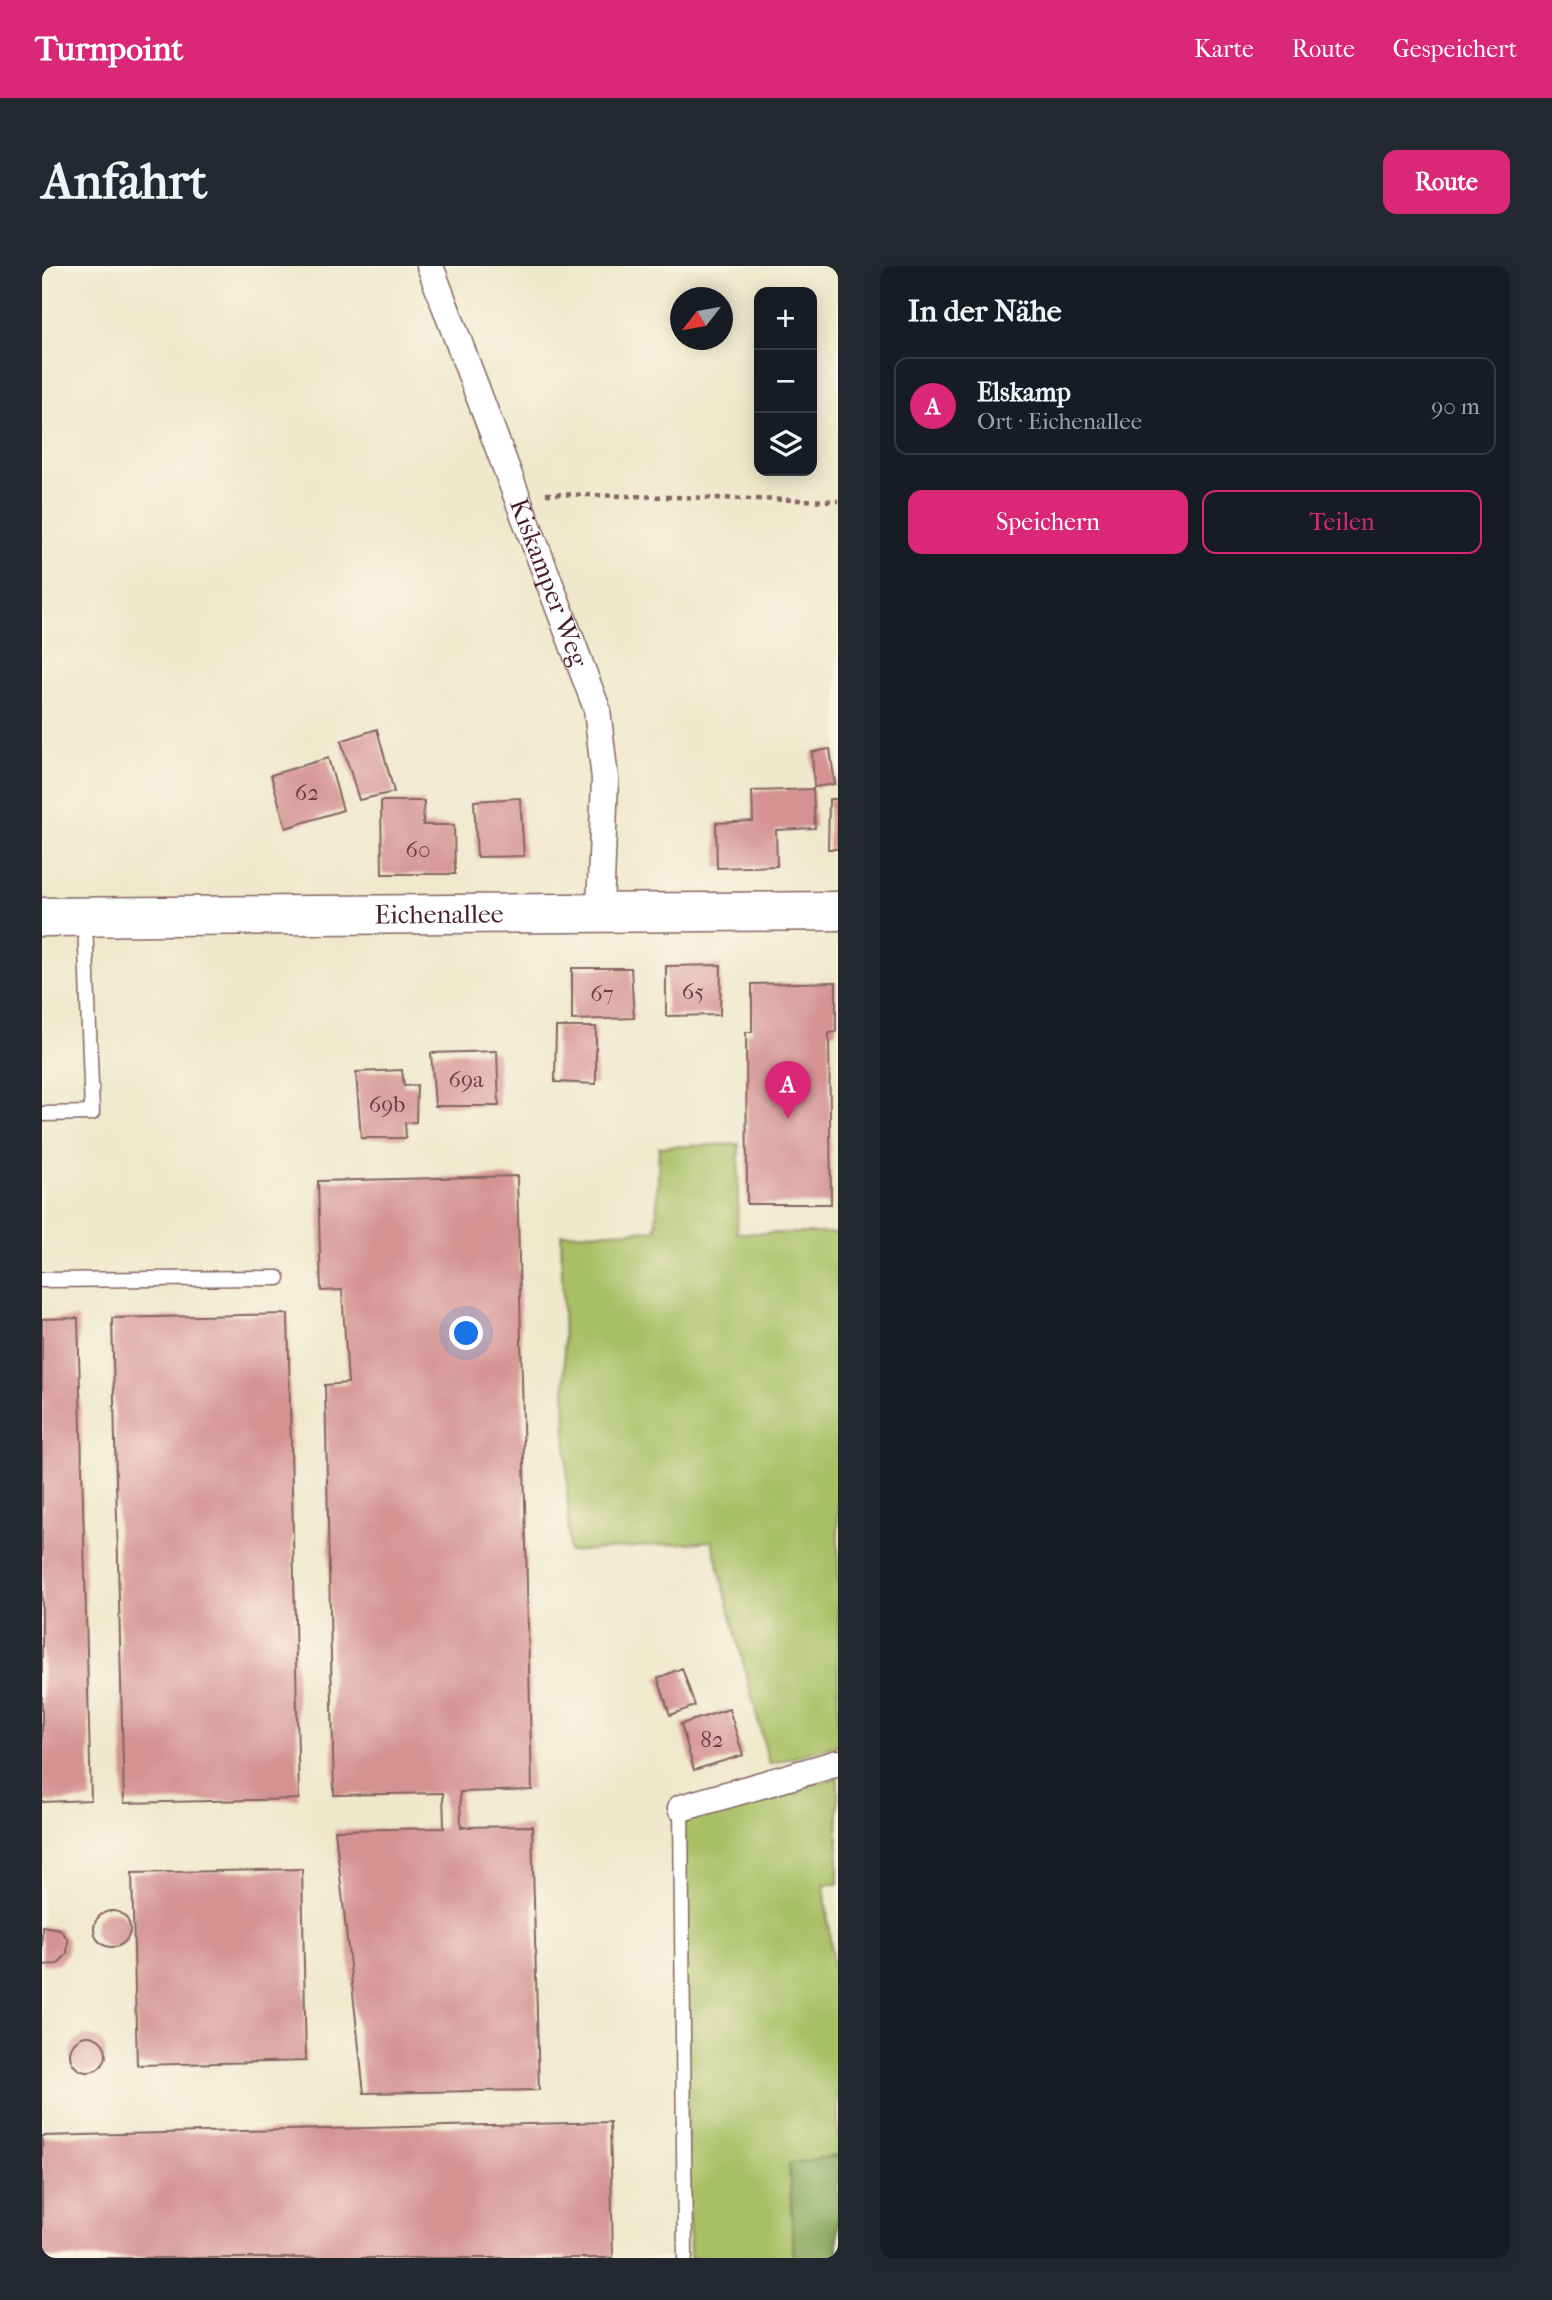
<!DOCTYPE html>
<html lang="de">
<meta charset="utf-8">
<style>
body{margin:0;font-family:"IM FELL French Canon",serif;background:#242831;color:#f1f3f6}
.controls{position:absolute;right:21px;top:21px;display:grid;overflow:hidden;border-radius:14px;box-shadow:0 4px 18px #0003}
.controls button{width:63px;height:63px;display:grid;place-items:center;padding:0;border:0;border-bottom:2px solid #363941;background:#171b24;color:#f1f3f6;font:35px sans-serif}
.compass{position:absolute;left:628px;top:21px;width:63px;height:63px;border-radius:50%;background:#171b24;box-shadow:0 4px 18px #0003;rotate:239deg}
.you{position:absolute;left:425px;top:1068px;width:24px;height:24px;margin:-18px;border:5px solid #fff;border-radius:50%;background:#1a73e8;box-shadow:0 0 0 10px #1a73e833}
.badge{display:grid;place-items:center;width:46px;height:46px;border-radius:50%;background:#db2777;color:#fff;font-size:23px;font-weight:700}
.pin{position:absolute;translate:-50% -58px;filter:drop-shadow(0 2px 4px #0008)}
.pin::after{content:'';position:absolute;top:37px;width:24px;height:21px;background:inherit;clip-path:polygon(0 0,100% 0,50% 100%)}
.list{margin:0;padding:0;list-style:none}
h2{display:flex;justify-content:space-between;align-items:center;height:91px;margin:0;padding:0 28px;font-size:30px}
h2 small{font-size:23px;font-weight:400;color:#9ea1a6}
.list li{display:grid;grid-template-columns:46px 1fr auto;gap:21px;align-items:center;box-sizing:border-box;height:98px;margin:0 14px 14px;padding:0 14px;border:2px solid #363941;border-radius:14px}
.list b{display:block;font-size:26px;white-space:nowrap}
.list p{margin:0;font-size:23px;white-space:nowrap;color:#9ea1a6}
.list em{font-size:23px;font-style:normal;color:#9ea1a6}
.actions{display:flex;gap:14px;padding:21px 28px}
.actions a{flex:1;padding:16px 0;border:2px solid #db2777;border-radius:14px;text-align:center;font-size:24px;color:#db2777}
.actions .main{background:#db2777;color:#fff}
.icon{flex:none;width:38px;height:38px;fill:none;stroke:currentColor;stroke-width:2;stroke-linecap:round;stroke-linejoin:round}
.map{position:relative;flex:none;width:796px;height:1992px;overflow:hidden;border-radius:14px}
header{display:flex;align-items:center;gap:42px;box-sizing:border-box;height:98px;padding:0 35px;background:#db2777;color:#fff}
header strong{font-size:33px}
nav{display:flex;gap:38px;margin-inline-start:auto;font-size:24px}
.intro{display:flex;align-items:center;justify-content:space-between;box-sizing:border-box;height:168px;padding:0 42px}
h1{margin:0;font-size:49px}
.button{padding:18px 32px;border-radius:14px;background:#db2777;color:#fff;font-size:24px;font-weight:700}
main{display:flex;gap:42px;padding:0 42px}
aside{flex:1;background:#171b24;border-radius:14px;box-shadow:0 4px 18px #0003}
.map>svg:first-child{display:block}
.green{fill:#a9bf65;stroke:#7a6f48;stroke-width:2}
.forest{fill:#86a65a;stroke:#686242;stroke-width:2}
.building{fill:#d49291}
.lines{fill:none;stroke-linecap:round;stroke-linejoin:round}
.lane-casing{stroke:#846563;stroke-width:17}
.street-casing{stroke:#846563;stroke-width:29}
.secondary-casing{stroke:#846563;stroke-width:41}
.path{stroke:#846563;stroke-width:4.5;stroke-dasharray:5 5;stroke-linecap:butt}
.lane{stroke:#fff;stroke-width:14}
.street{stroke:#fff;stroke-width:26}
.secondary{stroke:#fff;stroke-width:38}
.labels{text-anchor:middle;dominant-baseline:central;stroke-width:5;stroke-linejoin:round;paint-order:stroke}
.number-label{font-size:23px;fill:#6c3c44}
.street-label{font-size:26px;fill:#4a1f2b;stroke:#fcf5e5}
</style>
<header>
<strong>Turnpoint</strong>
<nav><a>Karte</a><a>Route</a><a>Gespeichert</a></nav>
</header>
<div class="intro"><h1>Anfahrt</h1><a class="button">Route</a></div>
<main>
<div class="map">
<svg width="796" height="1992" viewBox="0 0 796 1992">
<rect width="100%" height="100%" fill="#fcf5e5"/>
<filter id="ink" filterUnits="userSpaceOnUse"><feTurbulence type="fractalNoise" baseFrequency=".0143" numOctaves="2"/><feDisplacementMap in="SourceGraphic" scale="14" xChannelSelector="R" yChannelSelector="G"/><feConvolveMatrix kernelMatrix="1 2 1 2 8 2 1 2 1" color-interpolation-filters="sRGB"/></filter>
<filter id="wash" filterUnits="userSpaceOnUse"><feTurbulence type="fractalNoise" baseFrequency=".00686" numOctaves="4" result="noise"/><feDisplacementMap in="SourceGraphic" scale="28" xChannelSelector="R" yChannelSelector="G"/><feGaussianBlur stdDeviation="1.57" result="paint"/><feColorMatrix in="noise" values="0 0 0 0 0 0 0 0 0 0 0 0 0 0 0 0 0 1.4 0 .05"/><feComposite in="paint" operator="in"/></filter>
<g filter="url(#wash)">
<rect width="100%" height="100%" fill="#efe8cc"/>
<!-- green -->
<g class="green">
<path d="M 697,878 L 695,967 L 796,967 L 796,1479 L 727,1498 L 670,1275 L 527,1286 L 519,968 L 614,964 L 617,881 Z"/>
<path d="M 796,1512 L 796,1618 L 782,1618 L 796,1747 L 796,1889 L 747,1898 L 752,1992 L 648,1992 L 638,1549 Z"/>
</g>
<!-- forest -->
<path class="forest" d="M 796,1890 L 796,1992 L 752,1992 L 747,1897 Z"/>
<g id="blocks">
<!-- building -->
<g class="building">
<path d="M 335,463 L 352,526 L 317,534 L 299,475 Z"/>
<path d="M 788,483 L 793,518 L 772,521 L 770,486 Z"/>
<path d="M 286,492 L 301,544 L 244,562 L 229,509 Z"/>
<path d="M 771,523 L 773,562 L 734,564 L 735,600 L 675,602 L 674,557 L 711,555 L 710,525 Z"/>
<path d="M 478,532 L 482,590 L 435,591 L 432,535 Z"/>
<path d="M 787,533 L 796,533 L 796,583 L 786,583 Z"/>
<path d="M 339,535 L 382,535 L 381,559 L 412,559 L 413,608 L 340,608 Z"/>
<path d="M 679,699 L 678,749 L 624,750 L 624,700 Z"/>
<path d="M 530,702 L 589,702 L 592,752 L 530,754 Z"/>
<path d="M 794,716 L 794,766 L 787,767 L 789,938 L 705,938 L 704,766 L 710,766 L 710,718 Z"/>
<path d="M 514,761 L 554,761 L 554,818 L 513,816 Z"/>
<path d="M 455,785 L 457,840 L 393,840 L 389,787 Z"/>
<path d="M 360,804 L 362,820 L 375,819 L 374,856 L 363,857 L 364,872 L 319,872 L 314,806 Z"/>
<path d="M 475,910 L 490,1524 L 418,1526 L 419,1561 L 490,1560 L 497,1824 L 322,1827 L 293,1564 L 402,1562 L 401,1527 L 292,1529 L 283,1119 L 306,1117 L 300,1024 L 279,1025 L 276,915 Z"/>
<path d="M 246,1048 L 257,1533 L 82,1537 L 70,1052 Z"/>
<path d="M 36,1052 L 49,1534 L 0,1536 L 0,1053 Z"/>
<path d="M 640,1402 L 653,1440 L 628,1449 L 616,1412 Z"/>
<path d="M 687,1443 L 701,1489 L 652,1504 L 639,1458 Z"/>
<path d="M 260,1603 L 264,1795 L 95,1799 L 90,1607 Z"/>
<circle cx="70" cy="1663" r="18"/>
<path d="M 0,1660 L 18,1663 L 26,1674 L 25,1688 L 16,1698 L 0,1699 Z"/>
<circle cx="46" cy="1788" r="18"/>
<path d="M 568,1856 L 571,1992 L 0,1992 L 0,1870 Z"/>
</g>
</g>
</g>
<g filter="url(#ink)">
<use href="#blocks" fill-opacity="0" stroke="#846563" stroke-width="2"/>
<g class="lines">
<defs>
<g id="lane">
<path d="M 0,848 L 50,847 L 43,653"/>
<path d="M 0,1014 L 236,1012"/>
<path d="M 639,1542 L 643,1992"/>
</g>
<g id="street">
<path id="s1" d="M 388,0 L 555,443 L 563,513 L 558,644"/>
<path d="M 639,1542 L 796,1497"/>
</g>
<g id="secondary">
<path id="s2" d="M 0,651 L 796,645"/>
</g>
</defs>
<!-- lane casing -->
<use href="#lane" class="lane-casing"/>
<!-- street casing -->
<use href="#street" class="street-casing"/>
<!-- secondary casing -->
<use href="#secondary" class="secondary-casing"/>
<!-- path -->
<path class="path" d="M 504,228 L 796,235"/>
<!-- lane -->
<use href="#lane" class="lane"/>
<!-- street -->
<use href="#street" class="street"/>
<!-- secondary -->
<use href="#secondary" class="secondary"/>
</g>
</g>
<g class="labels">
<!-- number labels -->
<g class="number-label">
<text x="265" y="526">62</text>
<text x="376" y="583">60</text>
<text x="651" y="725">65</text>
<text x="560" y="727">67</text>
<text x="424" y="813">69a</text>
<text x="345" y="838">69b</text>
<text x="670" y="1473">82</text>
</g>
<!-- street labels -->
<g class="street-label">
<text stroke="none"><textPath href="#s1" startOffset="338">Kiskamper Weg</textPath></text>
<text stroke="none"><textPath href="#s2" startOffset="397">Eichenallee</textPath></text>
</g>
</g>
</svg>
<div class="controls">
<button>+</button>
<button>−</button>
<button><svg class="icon" aria-label="layers" viewBox="0 0 24 24"><path d="M12 4l9 5-9 5-9-5zM3 14l9 5 9-5"/></svg></button>
</div>
<svg class="compass" viewBox="-18 -18 36 36"><path d="M0-13l5 13h-10z" fill="#e53935"/><path d="M0 13l5-13h-10z" fill="#9ea1a6"/></svg>
<div class="you"></div>
<div class="pin badge" style="left:746px;top:853px">A</div>
</div>
<aside>
<h2>In der Nähe<small></small></h2>
<ul class="list">
<li><span class="badge">A</span><div><b>Elskamp</b><p>Ort · Eichenallee</p></div><em>90 m</em></li>
</ul>
<div class="actions"><a class="main">Speichern</a><a>Teilen</a></div>
</aside>
</main>
